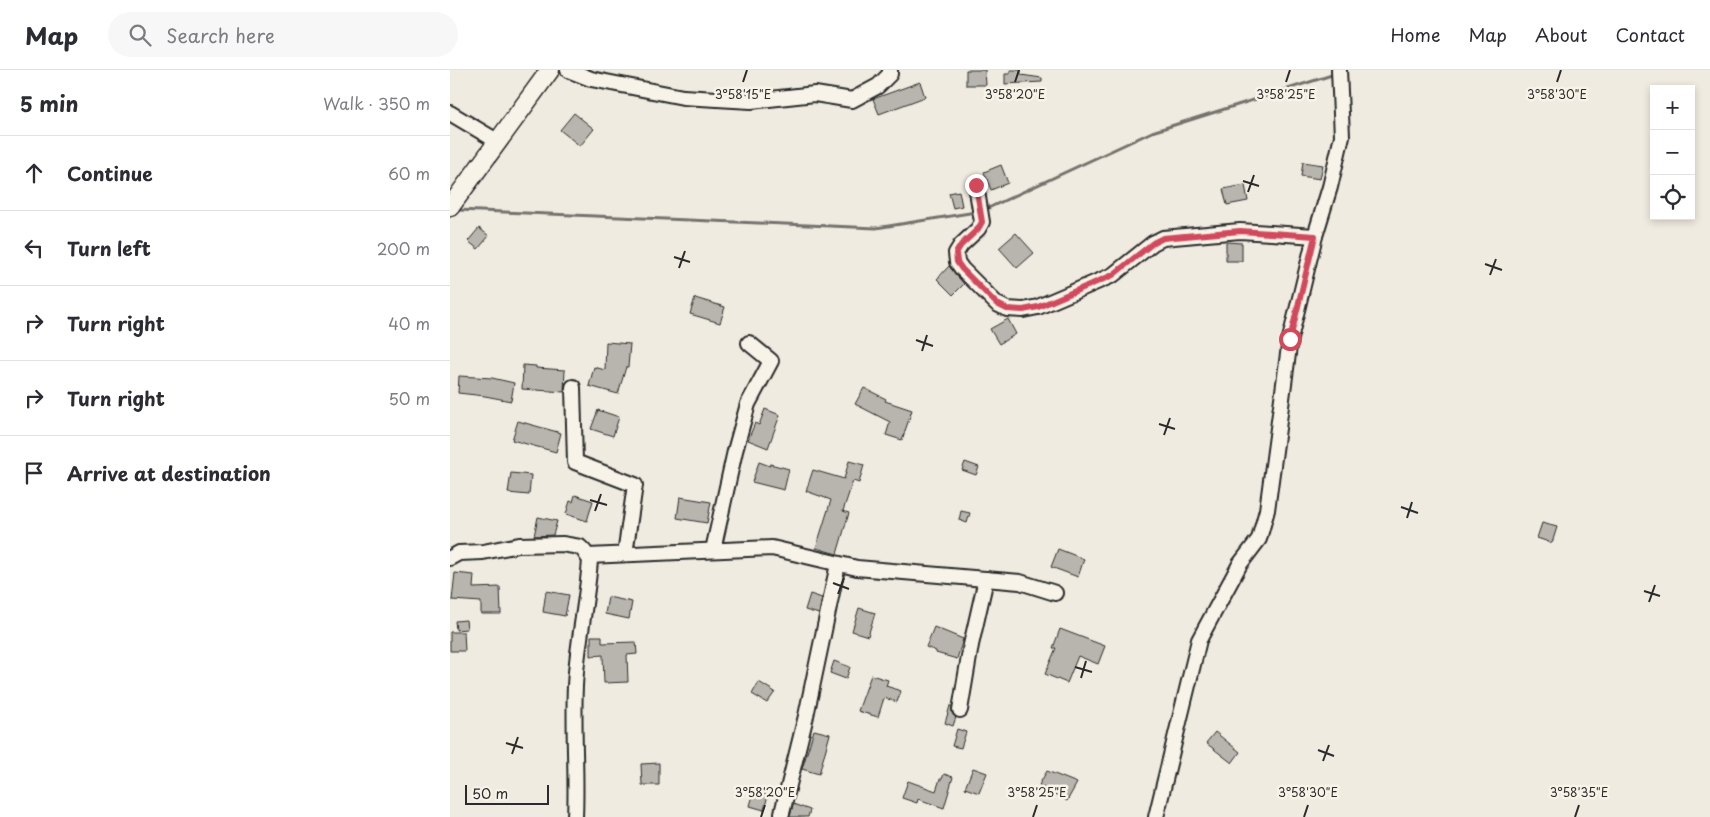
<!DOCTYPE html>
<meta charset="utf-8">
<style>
body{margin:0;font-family:"Playpen Sans",sans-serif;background:#f7f7f7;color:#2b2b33}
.controls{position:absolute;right:15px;top:15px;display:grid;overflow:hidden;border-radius:0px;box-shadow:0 2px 8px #0003}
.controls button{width:45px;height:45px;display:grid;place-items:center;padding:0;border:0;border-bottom:1px solid #e1e1e2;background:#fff;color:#2b2b33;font:25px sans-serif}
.scale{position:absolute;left:15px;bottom:12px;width:84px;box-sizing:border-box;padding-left:5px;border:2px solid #2b2b2b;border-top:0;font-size:14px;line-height:18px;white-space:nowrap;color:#2b2b2b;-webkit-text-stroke:4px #f7f3e8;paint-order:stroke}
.stop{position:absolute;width:15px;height:15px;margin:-11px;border:4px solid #d1495b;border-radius:50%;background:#fff}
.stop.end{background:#d1495b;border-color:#fff;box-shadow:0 1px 5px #0008}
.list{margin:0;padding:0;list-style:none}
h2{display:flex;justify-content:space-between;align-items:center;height:65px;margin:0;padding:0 20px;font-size:21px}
h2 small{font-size:16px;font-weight:400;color:#7c7c81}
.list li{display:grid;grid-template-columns:32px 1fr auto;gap:15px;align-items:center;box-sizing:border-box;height:75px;padding:0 20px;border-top:1px solid #e1e1e2}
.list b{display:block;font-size:19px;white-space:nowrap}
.list em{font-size:16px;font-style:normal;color:#7c7c81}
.icon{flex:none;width:28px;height:28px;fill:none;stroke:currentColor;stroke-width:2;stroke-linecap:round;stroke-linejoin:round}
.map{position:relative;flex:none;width:1260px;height:747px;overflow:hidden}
header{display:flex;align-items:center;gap:30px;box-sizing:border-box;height:70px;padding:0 25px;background:#fff;border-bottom:1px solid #e1e1e2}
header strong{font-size:24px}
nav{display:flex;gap:28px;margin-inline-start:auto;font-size:18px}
.search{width:350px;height:45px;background:#f7f7f7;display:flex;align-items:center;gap:12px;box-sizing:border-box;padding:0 18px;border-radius:28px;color:#7c7c81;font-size:19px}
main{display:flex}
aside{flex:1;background:#fff}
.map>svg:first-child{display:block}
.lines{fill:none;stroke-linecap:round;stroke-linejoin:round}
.stream{stroke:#74726e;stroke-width:3}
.building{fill:#b8b5ae;stroke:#2b2b2b}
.minor-casing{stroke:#2b2b2b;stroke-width:18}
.major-casing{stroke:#2b2b2b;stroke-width:21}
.minor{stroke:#f7f3e8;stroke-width:14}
.major{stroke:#f7f3e8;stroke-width:18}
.route{stroke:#d1495b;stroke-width:6}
.ticks{fill:none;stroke:#2b2b2b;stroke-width:2}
.ticks-label{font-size:12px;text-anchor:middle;fill:#2b2b2b;stroke:#f7f3e8;stroke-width:5;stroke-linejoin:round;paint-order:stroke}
</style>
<header>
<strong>Map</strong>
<div class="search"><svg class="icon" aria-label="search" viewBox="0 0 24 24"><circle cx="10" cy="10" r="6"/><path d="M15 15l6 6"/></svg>Search here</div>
<nav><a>Home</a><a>Map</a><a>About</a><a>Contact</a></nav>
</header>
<main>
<aside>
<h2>5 min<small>Walk · 350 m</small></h2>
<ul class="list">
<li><svg class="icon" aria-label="ahead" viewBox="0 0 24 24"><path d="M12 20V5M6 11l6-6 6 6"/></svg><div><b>Continue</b></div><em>60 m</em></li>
<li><svg class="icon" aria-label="left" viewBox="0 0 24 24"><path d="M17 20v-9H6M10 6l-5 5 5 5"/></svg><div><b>Turn left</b></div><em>200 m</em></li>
<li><svg class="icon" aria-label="right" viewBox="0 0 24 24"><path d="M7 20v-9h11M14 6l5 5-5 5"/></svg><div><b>Turn right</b></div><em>40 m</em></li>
<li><svg class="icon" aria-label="right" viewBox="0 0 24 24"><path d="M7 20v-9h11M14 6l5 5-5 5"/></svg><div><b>Turn right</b></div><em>50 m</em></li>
<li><svg class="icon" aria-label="arrive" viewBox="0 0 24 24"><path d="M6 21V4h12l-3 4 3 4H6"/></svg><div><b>Arrive at destination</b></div></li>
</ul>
</aside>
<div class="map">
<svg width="1260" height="747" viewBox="0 0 1260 747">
<rect width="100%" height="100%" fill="#efebe0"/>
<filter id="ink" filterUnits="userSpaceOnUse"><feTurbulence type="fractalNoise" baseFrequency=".02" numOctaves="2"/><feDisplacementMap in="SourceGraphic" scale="10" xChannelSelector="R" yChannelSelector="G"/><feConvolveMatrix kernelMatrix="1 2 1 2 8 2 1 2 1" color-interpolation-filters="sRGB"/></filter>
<g filter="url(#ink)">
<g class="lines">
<!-- stream -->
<g class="stream">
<path d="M 7,140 L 426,158 L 526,142"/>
<path d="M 534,140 L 702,62 L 885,4"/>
</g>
</g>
<!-- building -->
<g class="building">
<path d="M 516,0 L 535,0 L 536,15 L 516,15 Z"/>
<path d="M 560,0 L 571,0 L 571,5 L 592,8 L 592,12 L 555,14 L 555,4 L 560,4 Z"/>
<path d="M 470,12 L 475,27 L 429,44 L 423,29 Z"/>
<path d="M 124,43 L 144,59 L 130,76 L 110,60 Z"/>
<path d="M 853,92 L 873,95 L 870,109 L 851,106 Z"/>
<path d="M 551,95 L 558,113 L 541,120 L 534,102 Z"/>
<path d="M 795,115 L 798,131 L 777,135 L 773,119 Z"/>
<path d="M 509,121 L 512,136 L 503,138 L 499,123 Z"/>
<path d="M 29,158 L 39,166 L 28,179 L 18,171 Z"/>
<path d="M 566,163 L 584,183 L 567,198 L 549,178 Z"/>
<path d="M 776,172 L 792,173 L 792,191 L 776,191 Z"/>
<path d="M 499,196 L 514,214 L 503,225 L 487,209 Z"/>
<path d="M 245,228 L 275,237 L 270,253 L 240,244 Z"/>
<path d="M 558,249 L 566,264 L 549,274 L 540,259 Z"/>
<path d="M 156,272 L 180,274 L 178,297 L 176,297 L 168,324 L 139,316 L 144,297 L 155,300 Z"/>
<path d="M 73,295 L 86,296 L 86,298 L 115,300 L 114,322 L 72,319 Z"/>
<path d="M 9,306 L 42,308 L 64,313 L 61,331 L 35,326 L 8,323 Z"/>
<path d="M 414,318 L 436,329 L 435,331 L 462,340 L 452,370 L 436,365 L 440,352 L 405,334 Z"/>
<path d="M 315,339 L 330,345 L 318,378 L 298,370 L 305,353 L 309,355 Z"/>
<path d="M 148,340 L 169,347 L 163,366 L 141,359 Z"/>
<path d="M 68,351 L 111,363 L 106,382 L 62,370 Z"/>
<path d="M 399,391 L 414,395 L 409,413 L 403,411 L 393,441 L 399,443 L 387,484 L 366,478 L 381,430 L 356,421 L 363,400 L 394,409 Z"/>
<path d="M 309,392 L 320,396 L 320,394 L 339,399 L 334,420 L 302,412 Z"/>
<path d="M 515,392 L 529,397 L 526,405 L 512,400 Z"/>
<path d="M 61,403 L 81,405 L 79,425 L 58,423 Z"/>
<path d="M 125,425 L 143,431 L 137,451 L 116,444 L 120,431 L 123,432 Z"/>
<path d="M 230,427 L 261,432 L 257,453 L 227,448 Z"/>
<path d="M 511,441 L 520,443 L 517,453 L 509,450 Z"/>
<path d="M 88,447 L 107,451 L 103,465 L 84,466 Z"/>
<path d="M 1092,453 L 1107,457 L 1102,473 L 1087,468 Z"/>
<path d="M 608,479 L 634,489 L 628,507 L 601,497 Z"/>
<path d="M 5,503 L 24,505 L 23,518 L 50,517 L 51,544 L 31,544 L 31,532 L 2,530 Z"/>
<path d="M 96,521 L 119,525 L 115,546 L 93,542 Z"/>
<path d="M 360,524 L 372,528 L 369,544 L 355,540 Z"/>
<path d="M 158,527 L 182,532 L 179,549 L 155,544 Z"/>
<path d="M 409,538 L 425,543 L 418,566 L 402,561 Z"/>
<path d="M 16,550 L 17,559 L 6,560 L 5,551 Z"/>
<path d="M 484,557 L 513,569 L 507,589 L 486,583 L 486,581 L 476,577 Z"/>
<path d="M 610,559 L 655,576 L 648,594 L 628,586 L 617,613 L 595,604 L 606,578 L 603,578 Z"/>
<path d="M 0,562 L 14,562 L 15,581 L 0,581 Z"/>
<path d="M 141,566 L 152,566 L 152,573 L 186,572 L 187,584 L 177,585 L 178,612 L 154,613 L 153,585 L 141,586 Z"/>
<path d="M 384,591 L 400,597 L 396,609 L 380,603 Z"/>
<path d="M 421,605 L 438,610 L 436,616 L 451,621 L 447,632 L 434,628 L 428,647 L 408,641 Z"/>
<path d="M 309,612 L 325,622 L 317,633 L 302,624 Z"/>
<path d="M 500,636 L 502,636 L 502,643 L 506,647 L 503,656 L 495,653 Z"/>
<path d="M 507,659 L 516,662 L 511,678 L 502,676 Z"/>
<path d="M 364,660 L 380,664 L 369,704 L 352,699 Z"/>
<path d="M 765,662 L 790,682 L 782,693 L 756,673 Z"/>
<path d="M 209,693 L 209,715 L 192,715 L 191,694 Z"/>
<path d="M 523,698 L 537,703 L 529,723 L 515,718 Z"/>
<path d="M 597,701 L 627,713 L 617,731 L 589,715 Z"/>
<path d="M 494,704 L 503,707 L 494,738 L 468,729 L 467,733 L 452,728 L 458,711 L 486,721 L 490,709 L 492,709 Z"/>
<path d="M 304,721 L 318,725 L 314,740 L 300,736 Z"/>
<path d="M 343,734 L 360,740 L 358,747 L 340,747 Z"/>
</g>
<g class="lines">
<defs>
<g id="minor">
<path d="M 118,0 L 141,9 L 233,27 L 301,31 L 365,24 L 402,30 L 428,16 L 440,4 L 440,0"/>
<path d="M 0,43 L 47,71"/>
<path d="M 526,115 L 532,152 L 528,159 L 511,175 L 506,183 L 507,192 L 512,199 L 547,234 L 557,239 L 573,240 L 588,237 L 663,205 L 703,173 L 713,168 L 790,161 L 865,166"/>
<path d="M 123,317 L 125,392 L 185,415 L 175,484"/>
<path d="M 263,480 L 285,381 L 298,334 L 321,291 L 299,273"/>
<path d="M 138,486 L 322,478 L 407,498 L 570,512 L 605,523"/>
<path d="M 0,488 L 9,483 L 33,482 L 69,475 L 112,474 L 130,477 L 134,481 L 140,490 C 137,533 127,574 125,616 C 123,660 127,703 125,747"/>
<path d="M 510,640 L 521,575 L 536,509"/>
<path d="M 332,743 L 356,646 L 388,494"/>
<path d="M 706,747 L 749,570 L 790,494 L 809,469 L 817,440 L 840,269 L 865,166 L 880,117 L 892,66 L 889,0"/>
</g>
<path id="major" d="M 0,137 L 100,0"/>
</defs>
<!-- minor casing -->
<use href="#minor" class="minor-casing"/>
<!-- major casing -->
<use href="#major" class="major-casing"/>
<!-- minor -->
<use href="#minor" class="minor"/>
<!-- major -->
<use href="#major" class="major"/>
</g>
</g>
<g class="lines" filter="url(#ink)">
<!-- route -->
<path class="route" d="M 526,115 L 532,152 L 528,159 L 511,175 L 506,183 L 507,192 L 512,199 L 547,234 L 557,239 L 573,240 L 588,237 L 663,205 L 703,173 L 713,168 L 790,161 L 865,166 L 840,269"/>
</g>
<!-- ticks -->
<path class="ticks" d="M 293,12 L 297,0M 565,12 L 569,0M 836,12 L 840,0M 1107,12 L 1111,0M 793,111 L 809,116M 798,122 L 804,105M 224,187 L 240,192M 1035,194 L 1052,200M 229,198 L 235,181M 1040,205 L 1046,189M 466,270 L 483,276M 472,281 L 477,265M 709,354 L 725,359M 714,365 L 720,348M 140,430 L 157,435M 951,437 L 968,443M 145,441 L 151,424M 957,448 L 962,432M 383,513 L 399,519M 1194,521 L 1210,526M 388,524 L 394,508M 1199,532 L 1205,515M 625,597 L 642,602M 631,608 L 636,591M 56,673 L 73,678M 868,680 L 884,686M 62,684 L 68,667M 873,691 L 879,675M 311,747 L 315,735M 583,747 L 587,735M 854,747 L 858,735M 1125,747 L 1129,735"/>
<g class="ticks-label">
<text x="293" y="29">3°58'15"E</text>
<text x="565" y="29">3°58'20"E</text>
<text x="836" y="29">3°58'25"E</text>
<text x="1107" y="29">3°58'30"E</text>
<text x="315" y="727">3°58'20"E</text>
<text x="587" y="727">3°58'25"E</text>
<text x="858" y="727">3°58'30"E</text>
<text x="1129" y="727">3°58'35"E</text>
</g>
</svg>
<div class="controls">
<button>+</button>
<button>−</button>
<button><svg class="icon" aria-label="locate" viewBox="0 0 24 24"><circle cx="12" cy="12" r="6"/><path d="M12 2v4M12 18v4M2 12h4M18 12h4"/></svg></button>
</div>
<div class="scale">50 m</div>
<div class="stop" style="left:840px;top:269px"></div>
<div class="stop end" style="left:526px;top:115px"></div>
</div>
</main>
